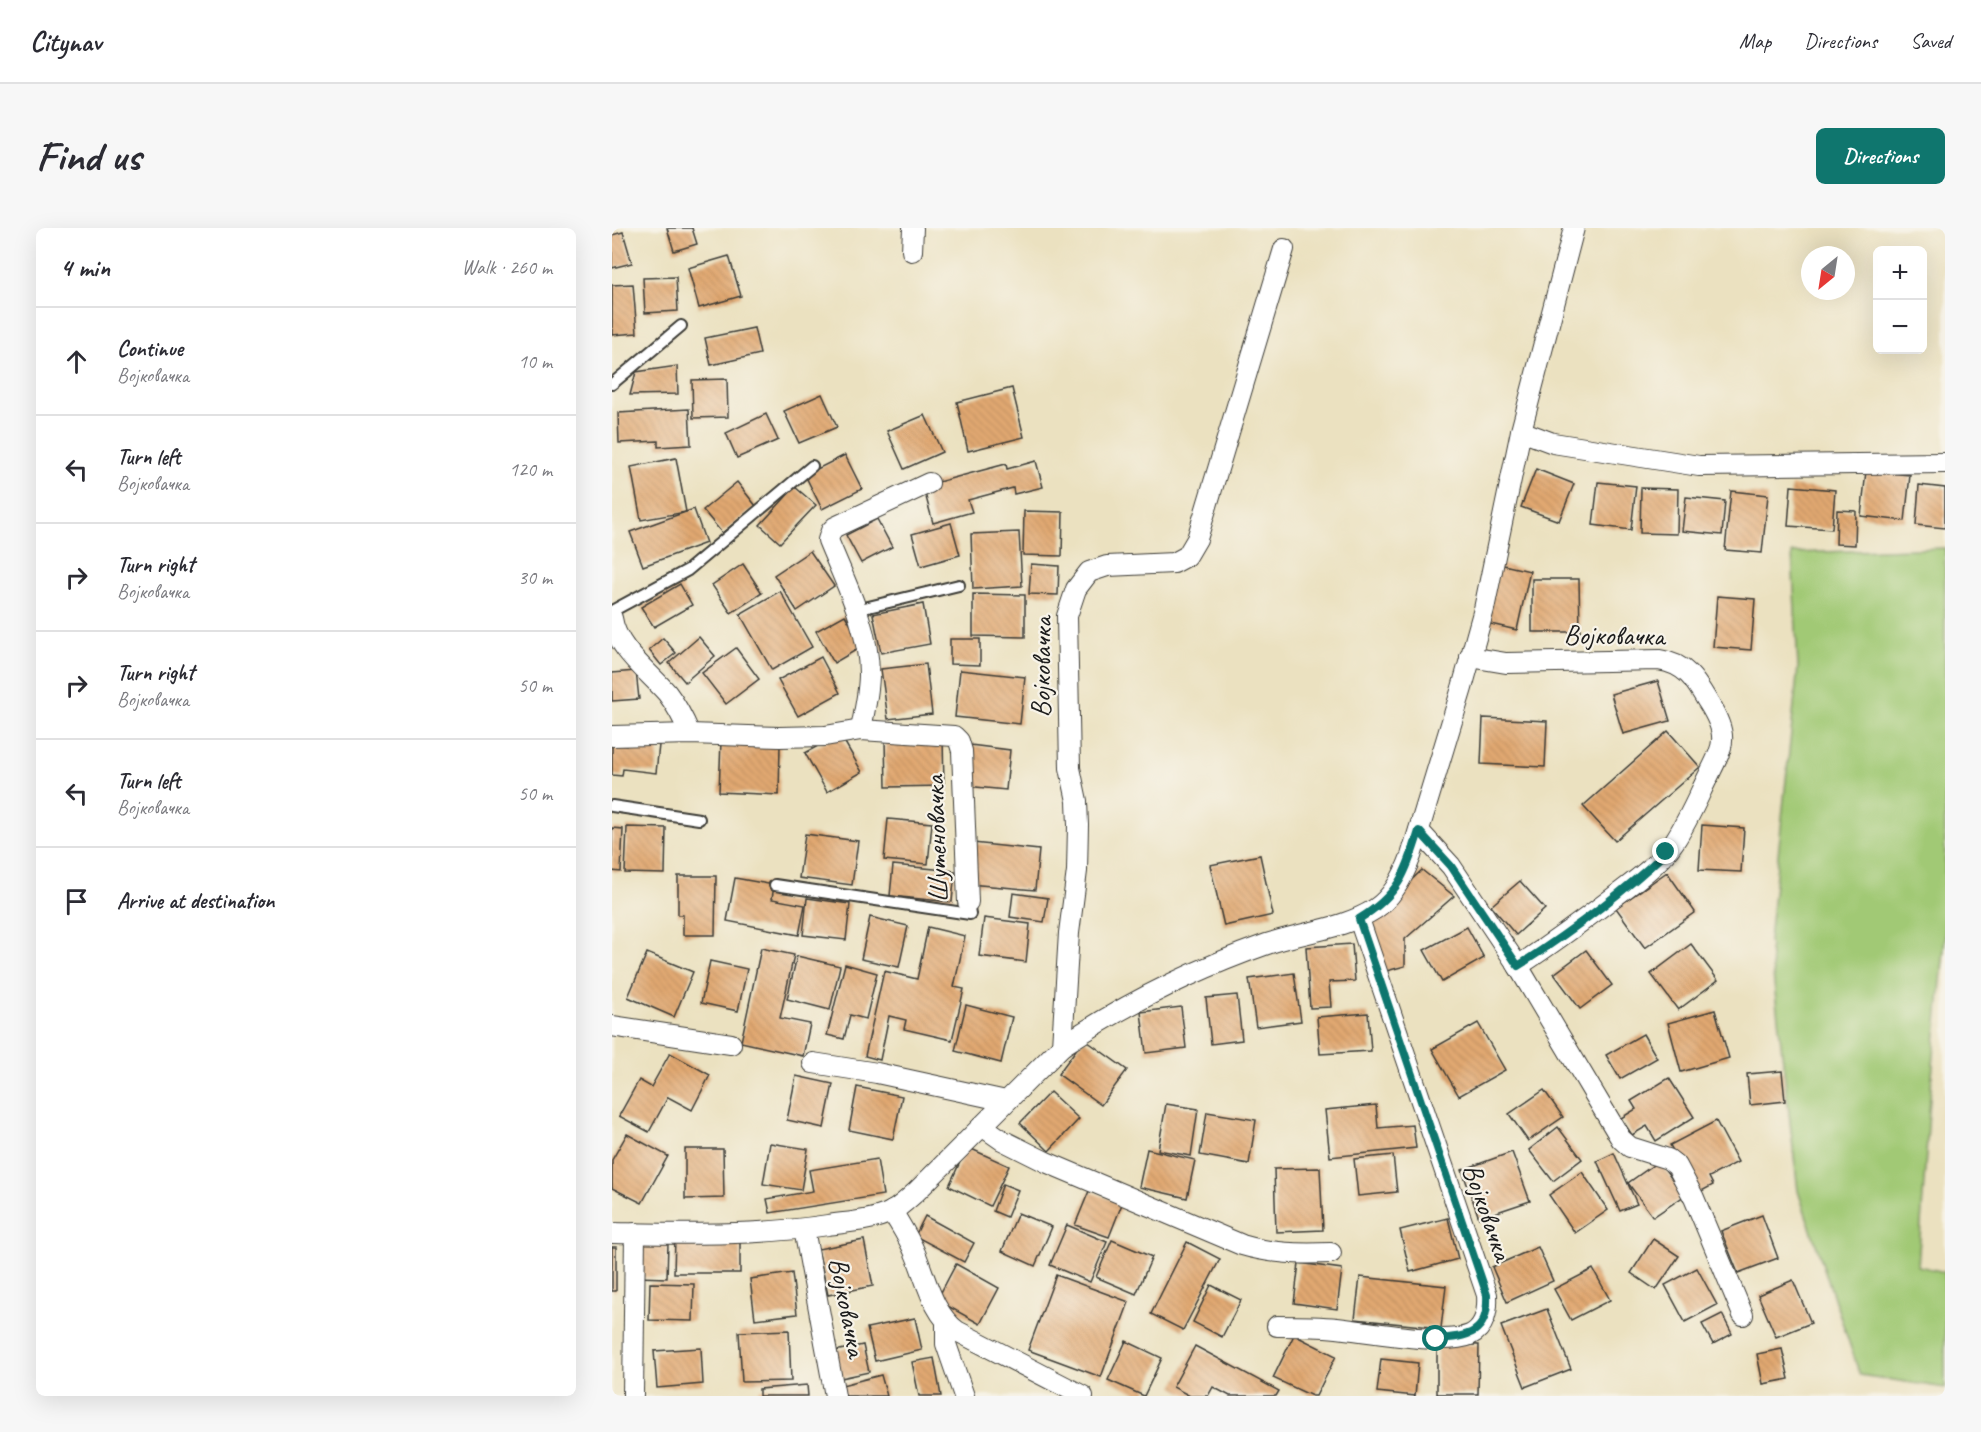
<!DOCTYPE html>
<meta charset="utf-8">
<style>
body{margin:0;font-family:Caveat,sans-serif;background:#f7f7f7;color:#2b2b33}
.controls{position:absolute;right:18px;top:18px;display:grid;overflow:hidden;border-radius:9px;box-shadow:0 6px 24px #0002}
.controls button{width:54px;height:54px;display:grid;place-items:center;padding:0;border:0;border-bottom:2px solid #e1e1e2;background:#fff;color:#2b2b33;font:30px sans-serif}
.compass{position:absolute;left:1189px;top:18px;width:54px;height:54px;border-radius:50%;background:#fff;box-shadow:0 6px 24px #0002;rotate:210deg}
.stop{position:absolute;width:18px;height:18px;margin:-14px;border:4px solid #0f766e;border-radius:50%;background:#fff}
.stop.end{background:#0f766e;border-color:#fff;box-shadow:0 2px 6px #0008}
.list{margin:0;padding:0;list-style:none}
h2{display:flex;justify-content:space-between;align-items:center;height:78px;margin:0;padding:0 24px;font-size:26px}
h2 small{font-size:20px;font-weight:400;color:#7c7c81}
.list li{display:grid;grid-template-columns:39px 1fr auto;gap:18px;align-items:center;box-sizing:border-box;height:108px;padding:0 24px;border-top:2px solid #e1e1e2}
.list b{display:block;font-size:22px;white-space:nowrap}
.list p{margin:0;font-size:20px;white-space:nowrap;color:#7c7c81}
.list em{font-size:20px;font-style:normal;color:#7c7c81}
.icon{flex:none;width:33px;height:33px;fill:none;stroke:currentColor;stroke-width:2;stroke-linecap:round;stroke-linejoin:round}
.map{position:relative;flex:none;width:1333px;height:1168px;overflow:hidden;border-radius:9px}
header{display:flex;align-items:center;gap:36px;box-sizing:border-box;height:84px;padding:0 30px;background:#fff;border-bottom:2px solid #e1e1e2}
header strong{font-size:28px}
nav{display:flex;gap:33px;margin-inline-start:auto;font-size:21px}
.intro{display:flex;align-items:center;justify-content:space-between;box-sizing:border-box;height:144px;padding:0 36px}
h1{margin:0;font-size:42px}
.button{padding:15px 27px;border-radius:9px;background:#0f766e;color:#fff;font-size:21px;font-weight:700}
main{display:flex;gap:36px;padding:0 36px}
aside{flex:1;background:#fff;border-radius:9px;box-shadow:0 6px 24px #0002}
.map>svg:first-child{display:block}
.green{fill:#a1c974;stroke:#5e7248;stroke-width:1.5}
.building{fill:url(#building-back-hatch)}
.lines{fill:none;stroke-linecap:round;stroke-linejoin:round}
.lane-casing{stroke:#3b3a35;stroke-width:14}
.street-casing{stroke:#3b3a35;stroke-width:22}
.lane{stroke:#fff;stroke-width:10}
.street{stroke:#fff;stroke-width:20}
.route{stroke:#0f766e;stroke-width:8}
.labels{text-anchor:middle;dominant-baseline:central;stroke-width:4.5;stroke-linejoin:round;paint-order:stroke}
.street-label{font-size:28px;fill:#1c1c1c;stroke:#f7f3e8}
</style>
<header>
<strong>Citynav</strong>
<nav><a>Map</a><a>Directions</a><a>Saved</a></nav>
</header>
<div class="intro"><h1>Find us</h1><a class="button">Directions</a></div>
<main>
<aside>
<h2>4 min<small>Walk · 260 m</small></h2>
<ul class="list">
<li><svg class="icon" aria-label="ahead" viewBox="0 0 24 24"><path d="M12 20V5M6 11l6-6 6 6"/></svg><div><b>Continue</b><p>Војковачка</p></div><em>10 m</em></li>
<li><svg class="icon" aria-label="left" viewBox="0 0 24 24"><path d="M17 20v-9H6M10 6l-5 5 5 5"/></svg><div><b>Turn left</b><p>Војковачка</p></div><em>120 m</em></li>
<li><svg class="icon" aria-label="right" viewBox="0 0 24 24"><path d="M7 20v-9h11M14 6l5 5-5 5"/></svg><div><b>Turn right</b><p>Војковачка</p></div><em>30 m</em></li>
<li><svg class="icon" aria-label="right" viewBox="0 0 24 24"><path d="M7 20v-9h11M14 6l5 5-5 5"/></svg><div><b>Turn right</b><p>Војковачка</p></div><em>50 m</em></li>
<li><svg class="icon" aria-label="left" viewBox="0 0 24 24"><path d="M17 20v-9H6M10 6l-5 5 5 5"/></svg><div><b>Turn left</b><p>Војковачка</p></div><em>50 m</em></li>
<li><svg class="icon" aria-label="arrive" viewBox="0 0 24 24"><path d="M6 21V4h12l-3 4 3 4H6"/></svg><div><b>Arrive at destination</b></div></li>
</ul>
</aside>
<div class="map">
<svg width="1333" height="1168" viewBox="0 0 1333 1168">
<defs>
<pattern id="building-back-hatch" width="6" height="6" patternUnits="userSpaceOnUse" patternTransform="scale(1.5)"><rect width="6" height="6" fill="#e1a871"/><path d="M-1 5l2 2M0 0l6 6M5-1l2 2" fill="none" stroke="#c09061"/></pattern>
</defs>
<rect width="100%" height="100%" fill="#f7f3e8"/>
<filter id="ink" filterUnits="userSpaceOnUse"><feTurbulence type="fractalNoise" baseFrequency=".0167" numOctaves="2"/><feDisplacementMap in="SourceGraphic" scale="12" xChannelSelector="R" yChannelSelector="G"/><feConvolveMatrix kernelMatrix="1 2 1 2 8 2 1 2 1" color-interpolation-filters="sRGB"/></filter>
<filter id="wash" filterUnits="userSpaceOnUse"><feTurbulence type="fractalNoise" baseFrequency=".008" numOctaves="4" result="noise"/><feDisplacementMap in="SourceGraphic" scale="24" xChannelSelector="R" yChannelSelector="G"/><feGaussianBlur stdDeviation="1.35" result="paint"/><feColorMatrix in="noise" values="0 0 0 0 0 0 0 0 0 0 0 0 0 0 0 0 0 1.4 0 .05"/><feComposite in="paint" operator="in"/></filter>
<g filter="url(#wash)">
<rect width="100%" height="100%" fill="#ebe1c0"/>
<!-- green -->
<path class="green" d="M 1333,320 L 1333,710 L 1318,870 L 1306,1038 L 1333,1044 L 1333,1160 L 1248,1147 L 1186,963 L 1157,712 L 1186,439 L 1180,325 Z"/>
<g id="blocks">
<!-- building -->
<g class="building">
<path d="M 55,0 L 80,0 L 85,16 L 62,23 Z"/>
<path d="M 11,4 L 20,35 L 0,40 L 0,7 Z"/>
<path d="M 117,28 L 129,68 L 87,80 L 76,40 Z"/>
<path d="M 64,49 L 66,83 L 33,85 L 31,50 Z"/>
<path d="M 21,56 L 25,105 L 0,107 L 0,57 Z"/>
<path d="M 142,100 L 148,126 L 99,137 L 93,110 Z"/>
<path d="M 65,138 L 66,166 L 18,167 L 24,144 Z"/>
<path d="M 115,151 L 116,189 L 81,190 L 80,152 Z"/>
<path d="M 400,160 L 412,209 L 356,223 L 345,174 Z"/>
<path d="M 210,166 L 225,199 L 187,215 L 172,183 Z"/>
<path d="M 77,181 L 79,217 L 46,219 L 46,213 L 7,215 L 6,185 Z"/>
<path d="M 154,186 L 166,212 L 125,230 L 114,205 Z"/>
<path d="M 313,187 L 330,224 L 292,241 L 275,203 Z"/>
<path d="M 233,227 L 250,261 L 210,281 L 193,247 Z"/>
<path d="M 64,230 L 74,284 L 29,292 L 19,239 Z"/>
<path d="M 424,233 L 431,259 L 402,266 L 401,260 L 356,272 L 360,284 L 321,295 L 311,258 L 394,236 L 395,241 Z"/>
<path d="M 924,241 L 962,256 L 947,293 L 909,279 Z"/>
<path d="M 1254,243 L 1298,247 L 1293,293 L 1249,288 Z"/>
<path d="M 125,254 L 144,278 L 110,305 L 91,282 Z"/>
<path d="M 986,254 L 1024,258 L 1019,302 L 981,297 Z"/>
<path d="M 1307,257 L 1333,260 L 1333,300 L 1304,297 Z"/>
<path d="M 1179,258 L 1223,262 L 1220,301 L 1176,298 Z"/>
<path d="M 183,259 L 204,277 L 168,315 L 148,297 Z"/>
<path d="M 1029,260 L 1066,261 L 1065,306 L 1028,305 Z"/>
<path d="M 1119,263 L 1156,267 L 1150,325 L 1113,322 Z"/>
<path d="M 1074,269 L 1113,273 L 1110,307 L 1070,303 Z"/>
<path d="M 82,281 L 94,315 L 31,338 L 18,304 Z"/>
<path d="M 1225,282 L 1244,283 L 1243,317 L 1224,316 Z"/>
<path d="M 412,283 L 451,284 L 450,328 L 411,327 Z"/>
<path d="M 265,291 L 280,319 L 249,335 L 234,307 Z"/>
<path d="M 339,295 L 348,327 L 309,338 L 300,306 Z"/>
<path d="M 407,304 L 410,358 L 361,361 L 359,306 Z"/>
<path d="M 198,323 L 222,358 L 185,383 L 162,347 Z"/>
<path d="M 131,336 L 150,365 L 119,385 L 100,357 Z"/>
<path d="M 419,336 L 447,338 L 446,367 L 417,366 Z"/>
<path d="M 887,336 L 918,343 L 905,402 L 874,395 Z"/>
<path d="M 920,351 L 967,351 L 968,404 L 920,404 Z"/>
<path d="M 68,356 L 80,377 L 42,399 L 29,379 Z"/>
<path d="M 168,363 L 200,419 L 160,442 L 128,386 Z"/>
<path d="M 361,366 L 413,367 L 413,409 L 361,408 Z"/>
<path d="M 1105,368 L 1143,371 L 1139,422 L 1101,419 Z"/>
<path d="M 311,376 L 318,416 L 269,425 L 261,386 Z"/>
<path d="M 233,387 L 251,418 L 222,435 L 204,403 Z"/>
<path d="M 87,409 L 103,428 L 73,454 L 57,435 Z"/>
<path d="M 51,410 L 64,425 L 49,437 L 37,422 Z"/>
<path d="M 338,411 L 368,411 L 368,437 L 338,436 Z"/>
<path d="M 124,420 L 147,451 L 114,476 L 90,445 Z"/>
<path d="M 209,429 L 228,465 L 186,488 L 166,452 Z"/>
<path d="M 314,436 L 320,486 L 276,491 L 269,441 Z"/>
<path d="M 348,442 L 413,449 L 408,496 L 343,489 Z"/>
<path d="M 24,443 L 27,471 L 0,473 L 0,445 Z"/>
<path d="M 1046,453 L 1058,493 L 1011,506 L 999,466 Z"/>
<path d="M 871,490 L 935,493 L 933,539 L 869,536 Z"/>
<path d="M 1056,503 L 1088,539 L 1003,613 L 971,578 Z"/>
<path d="M 228,506 L 250,544 L 215,564 L 193,525 Z"/>
<path d="M 331,511 L 332,558 L 274,559 L 273,512 Z"/>
<path d="M 14,513 L 47,517 L 44,545 L 11,541 L 10,548 L 0,547 L 0,516 L 14,518 Z"/>
<path d="M 109,513 L 168,516 L 167,567 L 107,564 Z"/>
<path d="M 358,517 L 398,522 L 394,562 L 354,558 Z"/>
<path d="M 276,591 L 320,595 L 316,636 L 272,632 Z"/>
<path d="M 1090,597 L 1132,600 L 1129,644 L 1087,642 Z"/>
<path d="M 15,599 L 54,600 L 53,646 L 13,645 Z"/>
<path d="M 0,600 L 11,601 L 9,644 L 0,643 Z"/>
<path d="M 193,606 L 246,613 L 240,657 L 187,650 Z"/>
<path d="M 361,615 L 427,622 L 423,662 L 357,656 Z"/>
<path d="M 648,627 L 661,687 L 612,698 L 598,637 Z"/>
<path d="M 281,637 L 343,643 L 340,674 L 278,668 Z"/>
<path d="M 810,642 L 842,668 L 793,711 L 793,738 L 767,745 L 752,697 Z"/>
<path d="M 1055,644 L 1083,684 L 1033,720 L 1004,680 Z"/>
<path d="M 66,648 L 104,648 L 103,707 L 71,707 L 71,687 L 66,687 Z"/>
<path d="M 123,650 L 162,657 L 160,671 L 193,677 L 187,707 L 115,693 Z"/>
<path d="M 908,653 L 933,681 L 904,707 L 879,678 Z"/>
<path d="M 401,665 L 436,670 L 432,694 L 398,689 Z"/>
<path d="M 195,670 L 238,676 L 234,712 L 191,707 Z"/>
<path d="M 258,689 L 296,698 L 287,739 L 249,731 Z"/>
<path d="M 372,690 L 418,696 L 414,734 L 367,728 Z"/>
<path d="M 316,699 L 353,708 L 342,759 L 352,761 L 340,812 L 292,801 L 294,792 L 277,788 L 268,832 L 253,828 L 272,743 L 305,751 Z"/>
<path d="M 855,699 L 872,730 L 830,754 L 812,722 Z"/>
<path d="M 740,716 L 743,753 L 717,754 L 719,779 L 698,780 L 694,719 Z"/>
<path d="M 1079,716 L 1106,752 L 1066,782 L 1039,746 Z"/>
<path d="M 149,720 L 182,727 L 168,790 L 198,796 L 191,828 L 129,814 Z"/>
<path d="M 974,722 L 1000,757 L 968,781 L 942,746 Z"/>
<path d="M 35,725 L 81,744 L 62,789 L 16,769 Z"/>
<path d="M 185,728 L 228,738 L 218,782 L 175,771 Z"/>
<path d="M 98,733 L 135,741 L 126,783 L 89,775 Z"/>
<path d="M 233,736 L 265,745 L 254,791 L 238,787 L 232,811 L 215,807 Z"/>
<path d="M 682,745 L 689,793 L 644,799 L 637,751 Z"/>
<path d="M 625,767 L 630,812 L 599,816 L 594,770 Z"/>
<path d="M 354,777 L 400,789 L 389,835 L 343,823 Z"/>
<path d="M 569,779 L 574,820 L 534,825 L 529,784 Z"/>
<path d="M 1103,782 L 1117,830 L 1069,844 L 1056,795 Z"/>
<path d="M 756,785 L 759,823 L 708,826 L 705,789 Z"/>
<path d="M 866,795 L 893,842 L 847,868 L 820,821 Z"/>
<path d="M 1031,806 L 1045,830 L 1008,851 L 994,827 Z"/>
<path d="M 472,811 L 515,842 L 489,877 L 446,846 Z"/>
<path d="M 58,825 L 98,847 L 80,882 L 56,869 L 37,904 L 7,888 L 27,852 L 39,859 Z"/>
<path d="M 1170,843 L 1173,873 L 1138,877 L 1135,846 Z"/>
<path d="M 184,848 L 221,856 L 212,900 L 175,892 Z"/>
<path d="M 1057,850 L 1082,889 L 1044,913 L 1035,898 L 1020,907 L 1009,890 L 1024,881 L 1019,873 Z"/>
<path d="M 245,859 L 290,868 L 281,911 L 237,902 Z"/>
<path d="M 932,862 L 951,889 L 916,913 L 897,886 Z"/>
<path d="M 438,864 L 467,891 L 437,923 L 408,895 Z"/>
<path d="M 554,876 L 586,881 L 579,928 L 546,922 Z"/>
<path d="M 764,877 L 766,900 L 801,897 L 804,920 L 718,929 L 713,882 Z"/>
<path d="M 595,884 L 644,892 L 637,936 L 588,927 Z"/>
<path d="M 1104,893 L 1126,934 L 1097,949 L 1101,957 L 1084,966 L 1058,917 Z"/>
<path d="M 946,899 L 970,931 L 941,953 L 917,922 Z"/>
<path d="M 15,906 L 56,928 L 30,975 L 0,960 L 0,932 Z"/>
<path d="M 158,915 L 196,921 L 189,962 L 151,956 Z"/>
<path d="M 355,919 L 397,938 L 378,978 L 337,958 Z"/>
<path d="M 73,921 L 111,921 L 112,970 L 73,971 Z"/>
<path d="M 535,921 L 583,932 L 575,970 L 527,959 Z"/>
<path d="M 900,924 L 918,973 L 867,990 L 850,942 Z"/>
<path d="M 1002,925 L 1025,976 L 1008,983 L 985,933 Z"/>
<path d="M 781,927 L 785,964 L 746,968 L 742,931 Z"/>
<path d="M 265,931 L 271,967 L 158,985 L 155,971 L 201,963 L 197,942 Z"/>
<path d="M 1047,933 L 1072,968 L 1041,989 L 1016,955 Z"/>
<path d="M 708,940 L 711,1002 L 664,1004 L 662,941 Z"/>
<path d="M 970,944 L 996,982 L 963,1005 L 937,967 Z"/>
<path d="M 391,956 L 406,962 L 395,989 L 381,983 Z"/>
<path d="M 477,963 L 510,976 L 497,1009 L 463,997 Z"/>
<path d="M 406,985 L 440,999 L 423,1038 L 390,1023 Z"/>
<path d="M 1150,987 L 1166,1030 L 1126,1045 L 1109,1003 Z"/>
<path d="M 313,988 L 362,1015 L 352,1034 L 303,1008 Z"/>
<path d="M 836,990 L 846,1031 L 798,1044 L 788,1002 Z"/>
<path d="M 455,997 L 495,1014 L 478,1054 L 438,1037 Z"/>
<path d="M 63,1010 L 128,1011 L 128,1045 L 62,1045 Z"/>
<path d="M 1041,1011 L 1067,1028 L 1044,1062 L 1019,1045 Z"/>
<path d="M 252,1012 L 261,1058 L 216,1067 L 206,1021 Z"/>
<path d="M 500,1012 L 540,1029 L 524,1066 L 484,1049 Z"/>
<path d="M 26,1013 L 56,1015 L 55,1050 L 25,1049 Z"/>
<path d="M 575,1014 L 608,1031 L 571,1102 L 539,1086 Z"/>
<rect x="0" y="1019" width="4" height="44"/>
<path d="M 926,1019 L 941,1053 L 895,1074 L 880,1039 Z"/>
<path d="M 687,1035 L 730,1041 L 725,1081 L 682,1075 Z"/>
<path d="M 344,1036 L 387,1060 L 368,1096 L 325,1072 Z"/>
<path d="M 1085,1040 L 1105,1077 L 1073,1094 L 1053,1057 Z"/>
<path d="M 981,1041 L 998,1072 L 959,1092 L 942,1061 Z"/>
<path d="M 180,1045 L 185,1086 L 143,1091 L 138,1051 Z"/>
<path d="M 444,1047 L 517,1074 L 489,1149 L 416,1122 Z"/>
<path d="M 748,1049 L 834,1058 L 829,1100 L 743,1091 Z"/>
<path d="M 1181,1052 L 1199,1095 L 1164,1109 L 1146,1067 Z"/>
<path d="M 38,1055 L 82,1056 L 81,1093 L 37,1092 Z"/>
<path d="M 599,1057 L 629,1072 L 610,1109 L 581,1094 Z"/>
<path d="M 935,1081 L 959,1141 L 913,1159 L 889,1098 Z"/>
<path d="M 1110,1086 L 1120,1106 L 1101,1116 L 1090,1096 Z"/>
<path d="M 303,1090 L 310,1122 L 263,1133 L 255,1100 Z"/>
<path d="M 177,1102 L 179,1153 L 130,1154 L 127,1104 Z"/>
<path d="M 682,1107 L 724,1128 L 704,1168 L 700,1168 L 661,1150 Z"/>
<path d="M 514,1113 L 550,1130 L 532,1168 L 496,1152 Z"/>
<path d="M 825,1116 L 867,1117 L 866,1166 L 825,1166 Z"/>
<path d="M 251,1117 L 257,1144 L 229,1150 L 223,1123 Z"/>
<path d="M 583,1118 L 667,1163 L 664,1168 L 618,1168 L 601,1159 L 596,1168 L 578,1168 L 561,1159 Z"/>
<path d="M 89,1120 L 91,1156 L 45,1160 L 42,1123 Z"/>
<path d="M 1170,1121 L 1177,1151 L 1151,1156 L 1145,1126 Z"/>
<path d="M 322,1130 L 329,1168 L 307,1168 L 300,1134 Z"/>
<path d="M 769,1131 L 806,1135 L 803,1168 L 765,1164 Z"/>
<path d="M 269,1147 L 275,1168 L 233,1168 L 230,1157 Z"/>
<path d="M 195,1157 L 196,1168 L 147,1168 L 147,1161 Z"/>
</g>
</g>
</g>
<g filter="url(#ink)">
<use href="#blocks" fill-opacity="0" stroke="#3b3a35" stroke-width="1.5"/>
<g class="lines">
<defs>
<g id="lane">
<path d="M 0,156 L 69,98"/>
<path d="M 244,382 L 347,357"/>
<path d="M 0,383 L 76,342 L 200,238"/>
<path d="M 0,578 L 87,591"/>
<path d="M 163,657 L 358,686 L 356,674"/>
</g>
<g id="street">
<path d="M 300,23 L 301,0"/>
<path d="M 909,203 L 941,215 L 1087,238 L 1333,235"/>
<path d="M 0,390 C 4,420 36,443 55,465 C 65,478 72,492 78,506"/>
<path d="M 858,429 L 894,435 L 1047,432 C 1074,436 1083,452 1096,474 C 1120,512 1110,519 1092,557 C 1083,576 1074,596 1062,614 C 1047,637 1020,655 998,672 C 968,695 938,717 906,738"/>
<path d="M 249,502 C 252,484 257,465 257,446 C 257,399 233,354 216,312 L 219,303 L 223,299 L 317,255"/>
<path d="M 0,508 L 78,506 L 167,509 L 213,508 L 249,502 L 342,508 L 347,513 L 350,523 L 356,674"/>
<path d="M 807,603 L 839,638 L 906,738 L 1009,911 L 1018,919 L 1056,931 L 1065,938 L 1082,970 L 1131,1087"/>
<path d="M 0,798 L 119,816"/>
<path d="M 450,818 L 457,705 L 465,643 L 466,597 L 465,573 L 458,540 L 455,388 L 464,361 L 477,344 L 495,338 L 562,335 L 575,328 L 585,311 L 672,21"/>
<path d="M 201,835 L 265,845 L 394,873"/>
<path d="M 370,898 L 390,912 L 434,934 L 630,1017 C 660,1026 688,1026 719,1025"/>
<path d="M 280,983 C 288,997 297,1010 303,1025 C 315,1053 320,1084 345,1103 L 471,1168"/>
<path d="M 192,1001 L 223,1168"/>
<path d="M 0,1005 C 72,1006 144,1008 216,997 C 237,994 260,993 279,984 C 288,979 296,971 304,964 L 450,818 C 512,777 584,741 655,716 C 690,704 732,701 763,681 C 781,669 792,647 799,628 L 850,460 L 872,381 L 909,203 L 962,0"/>
<path d="M 334,1095 L 334,1116 L 352,1168"/>
<path d="M 665,1098 C 685,1098 705,1098 725,1100 C 755,1103 832,1118 858,1107 C 873,1100 876,1082 875,1067 L 747,691"/>
<path d="M 21,1168 L 23,1005"/>
</g>
</defs>
<!-- lane casing -->
<use href="#lane" class="lane-casing"/>
<!-- street casing -->
<use href="#street" class="street-casing"/>
<!-- lane -->
<use href="#lane" class="lane"/>
<!-- street -->
<use href="#street" class="street"/>
</g>
</g>
<g class="lines" filter="url(#ink)">
<!-- route -->
<path class="route" d="M 824,1111 C 856,1109 877,1106 875,1067 L 747,691 C 786,667 794,646 807,603 L 839,638 L 906,738 C 958,704 1009,667 1054,624"/>
</g>
<g class="labels">
<!-- street labels -->
<g class="street-label">
<text transform="translate(1002 407) rotate(1)">Војковачка</text>
<text transform="translate(429 439) rotate(-89)">Војковачка</text>
<text transform="translate(324 611) rotate(-92)">Шутеновачка</text>
<text transform="translate(876 984) rotate(71)">Војковачка</text>
<text transform="translate(236 1079) rotate(79)">Војковачка</text>
</g>
</g>
</svg>
<div class="controls">
<button>+</button>
<button>−</button>
</div>
<svg class="compass" viewBox="-18 -18 36 36"><path d="M0-13l5 13h-10z" fill="#e53935"/><path d="M0 13l5-13h-10z" fill="#7c7c81"/></svg>
<div class="stop" style="left:824px;top:1111px"></div>
<div class="stop end" style="left:1054px;top:624px"></div>
</div>
</main>
